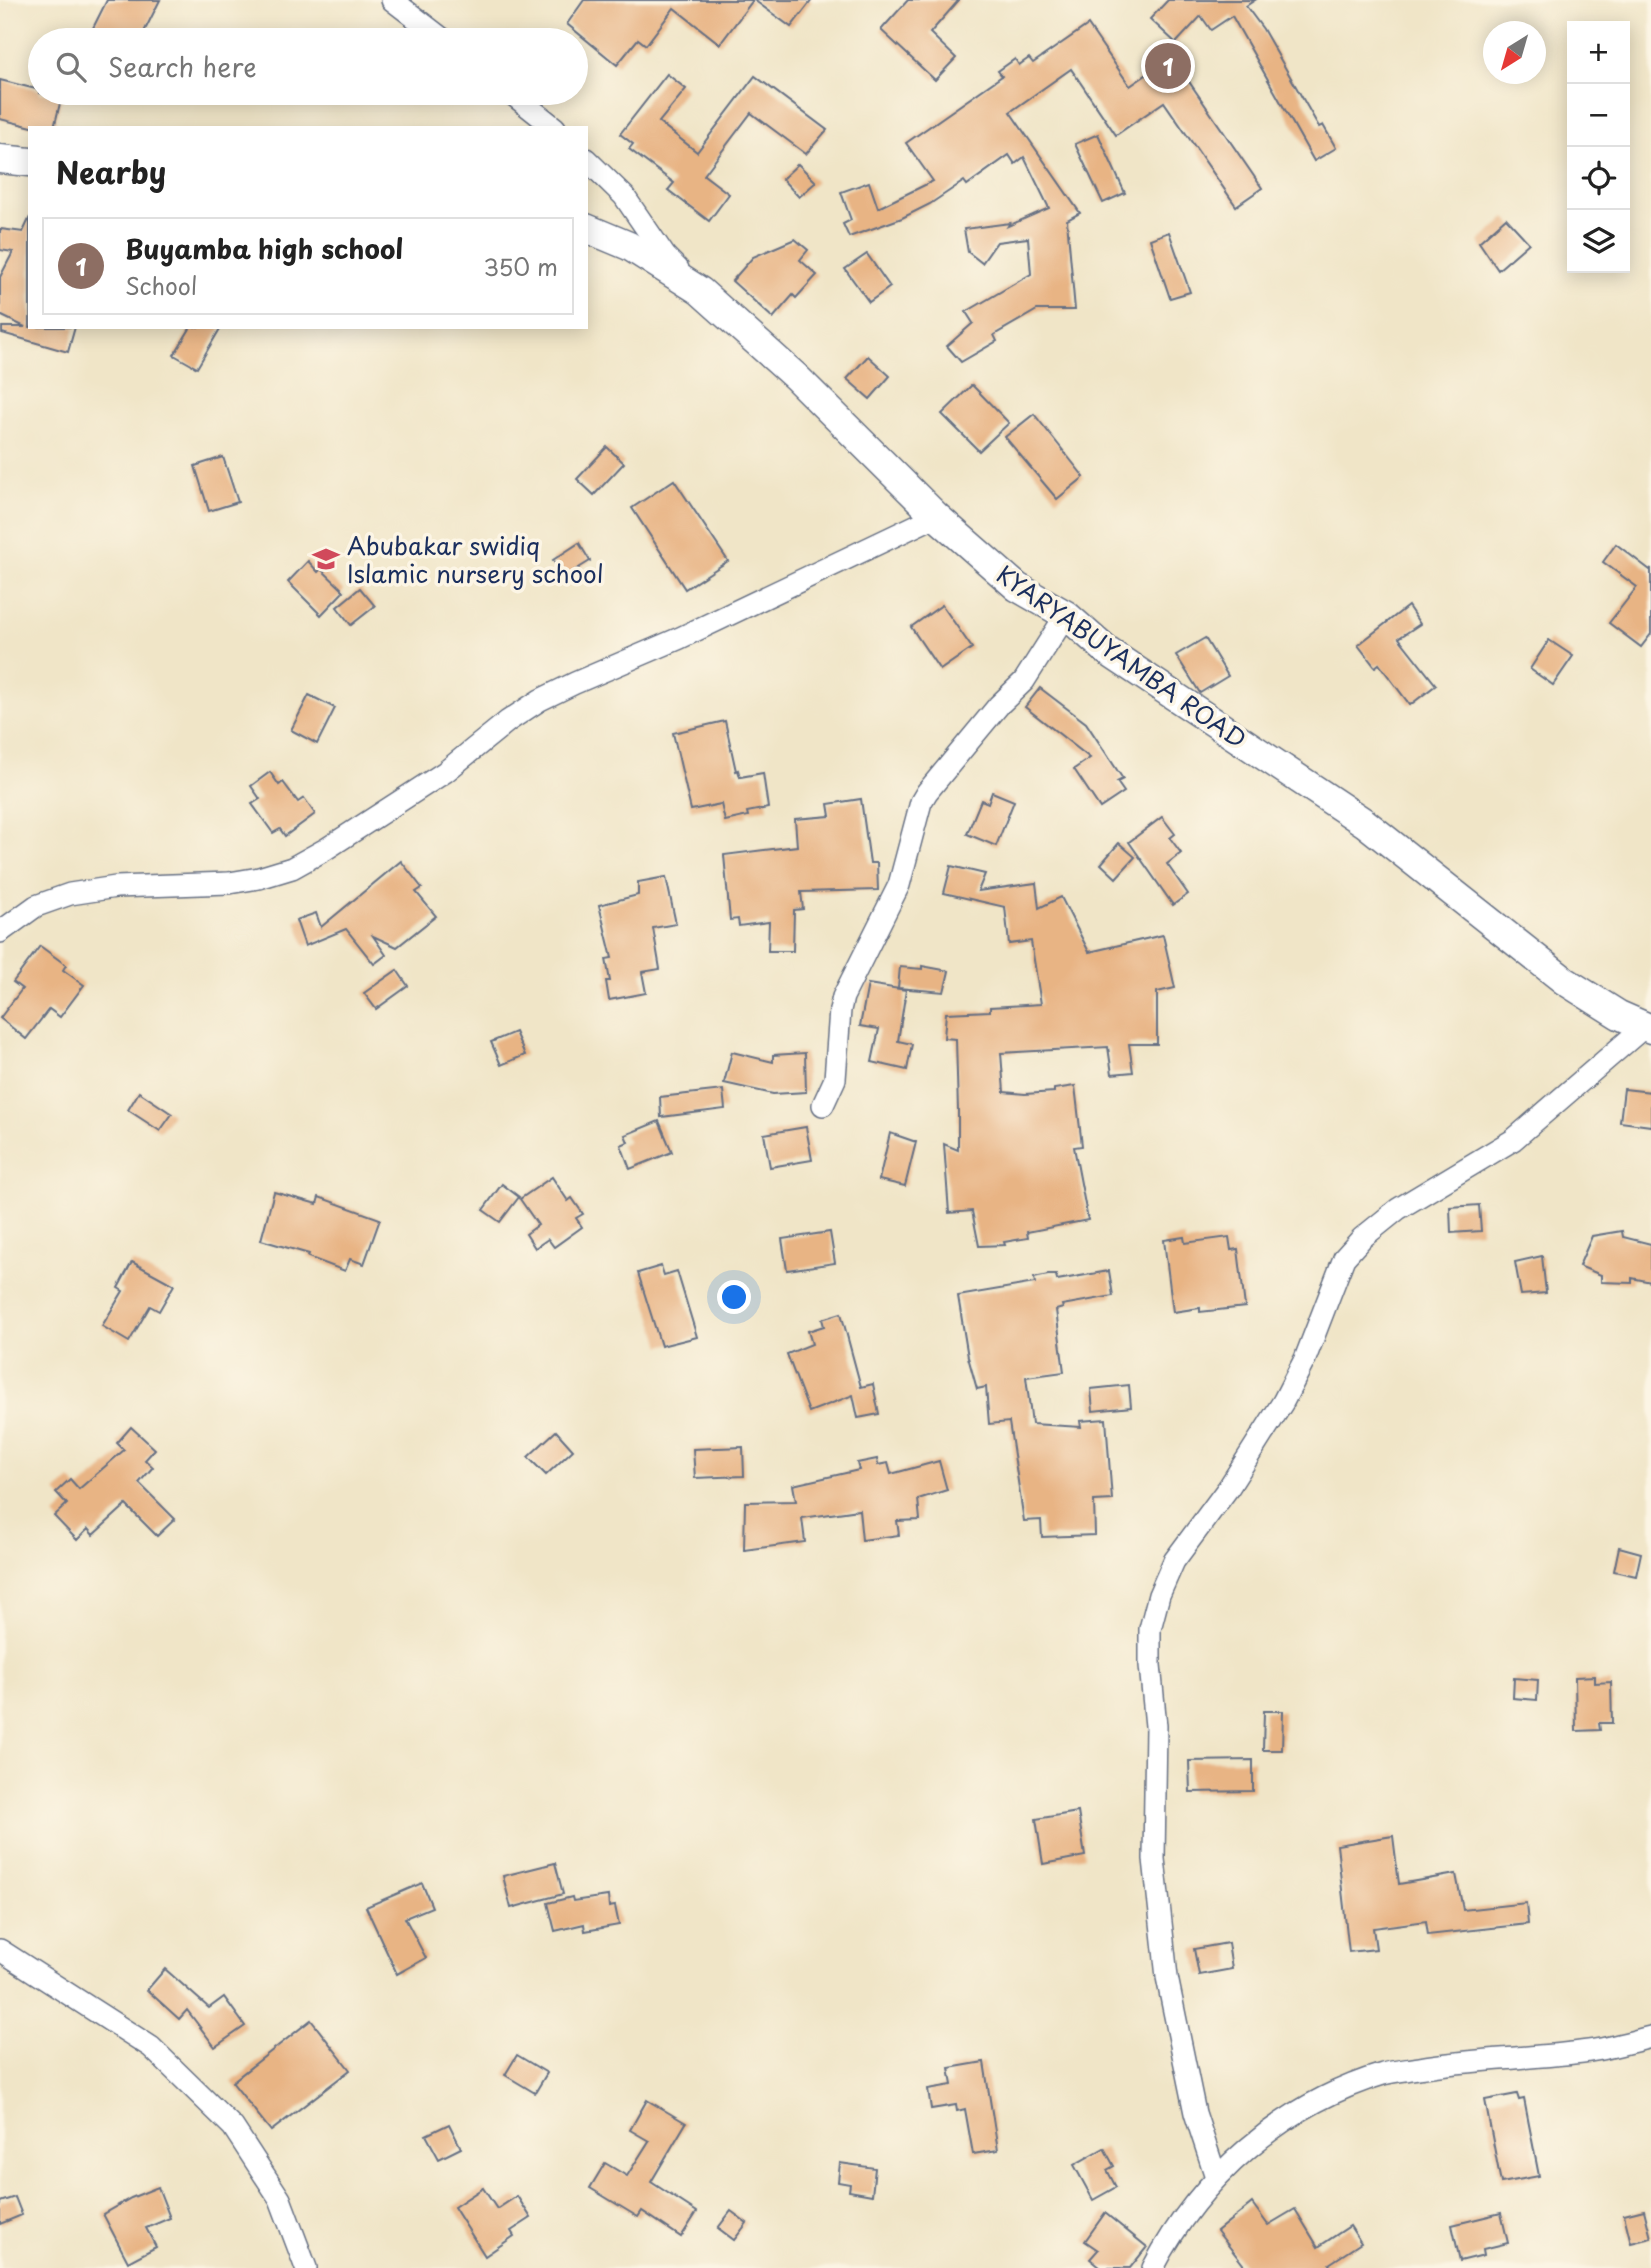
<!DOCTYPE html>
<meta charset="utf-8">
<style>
body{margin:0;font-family:"Playpen Sans",sans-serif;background:#f2f2f2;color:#222}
.controls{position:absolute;right:21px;top:21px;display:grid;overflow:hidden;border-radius:0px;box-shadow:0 4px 18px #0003}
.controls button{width:63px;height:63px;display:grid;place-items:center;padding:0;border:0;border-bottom:2px solid #e0e0e0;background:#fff;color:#222;font:35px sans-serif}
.compass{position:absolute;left:1483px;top:21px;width:63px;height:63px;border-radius:50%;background:#fff;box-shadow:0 4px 18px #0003;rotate:217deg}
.you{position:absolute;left:735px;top:1298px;width:24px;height:24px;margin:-18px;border:5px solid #fff;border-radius:50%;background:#1a73e8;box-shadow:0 0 0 10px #1a73e833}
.badge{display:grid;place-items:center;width:46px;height:46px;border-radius:50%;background:#0b8043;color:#fff;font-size:23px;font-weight:700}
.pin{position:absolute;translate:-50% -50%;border:4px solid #fff;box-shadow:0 2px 7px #0006}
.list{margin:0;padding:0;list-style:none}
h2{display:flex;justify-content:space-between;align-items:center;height:91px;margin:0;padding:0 28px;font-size:30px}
h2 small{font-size:23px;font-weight:400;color:#767676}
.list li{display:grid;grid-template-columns:46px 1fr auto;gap:21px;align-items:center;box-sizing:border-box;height:98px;margin:0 14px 14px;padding:0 14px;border:2px solid #e0e0e0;border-radius:0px}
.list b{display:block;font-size:26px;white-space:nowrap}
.list p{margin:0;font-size:23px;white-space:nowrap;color:#767676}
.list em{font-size:23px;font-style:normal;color:#767676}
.icon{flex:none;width:38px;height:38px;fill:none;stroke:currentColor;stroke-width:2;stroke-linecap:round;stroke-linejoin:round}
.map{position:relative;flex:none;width:1651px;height:2268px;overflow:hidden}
.search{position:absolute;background:#fff;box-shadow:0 4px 18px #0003;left:28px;top:28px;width:560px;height:77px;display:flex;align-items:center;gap:18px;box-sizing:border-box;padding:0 24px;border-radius:38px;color:#767676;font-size:26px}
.panel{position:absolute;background:#fff;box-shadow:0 4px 18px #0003;left:28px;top:126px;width:560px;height:203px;border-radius:0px}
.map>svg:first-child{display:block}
.building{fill:#e8b484}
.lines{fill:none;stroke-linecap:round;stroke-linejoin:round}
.minor-casing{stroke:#666f83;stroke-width:24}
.tertiary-casing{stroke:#666f83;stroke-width:31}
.minor{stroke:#fff;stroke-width:21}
.tertiary{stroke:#fff;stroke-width:28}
.labels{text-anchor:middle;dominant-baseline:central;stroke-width:7;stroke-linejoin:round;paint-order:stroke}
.poi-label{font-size:24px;fill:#1b2f5e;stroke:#fcf5e5;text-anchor:start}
.street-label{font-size:24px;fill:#1b2f5e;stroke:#fcf5e5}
</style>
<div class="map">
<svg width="1651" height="2268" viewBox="0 0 1651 2268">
<rect width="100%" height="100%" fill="#fcf5e5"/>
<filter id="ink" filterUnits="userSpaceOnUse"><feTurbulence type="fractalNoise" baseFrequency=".0143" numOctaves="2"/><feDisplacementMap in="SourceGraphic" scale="14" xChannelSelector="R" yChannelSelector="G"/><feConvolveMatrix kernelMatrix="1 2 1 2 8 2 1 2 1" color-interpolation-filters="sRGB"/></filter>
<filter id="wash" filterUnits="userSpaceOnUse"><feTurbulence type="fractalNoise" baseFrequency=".00686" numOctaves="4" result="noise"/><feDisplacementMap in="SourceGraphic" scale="28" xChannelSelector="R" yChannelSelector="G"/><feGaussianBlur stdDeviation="1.57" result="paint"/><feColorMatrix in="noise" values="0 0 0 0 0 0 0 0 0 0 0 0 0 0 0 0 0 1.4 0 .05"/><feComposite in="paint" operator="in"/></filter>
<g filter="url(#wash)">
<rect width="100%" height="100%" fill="#f0e5c7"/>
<g id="blocks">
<!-- building -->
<g class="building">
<path d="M 107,0 L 160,0 L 140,40 L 87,40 Z"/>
<path d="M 584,0 L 753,0 L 720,44 L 674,8 L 646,45 L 638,39 L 617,65 L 567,24 Z"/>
<path d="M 754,0 L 812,0 L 791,27 Z"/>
<path d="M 908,0 L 959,0 L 930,33 L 956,58 L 935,80 L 881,30 Z"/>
<path d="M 1168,0 L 1255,0 L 1246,6 L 1263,29 L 1319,127 L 1323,125 L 1336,148 L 1314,161 L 1232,16 L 1211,30 L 1201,16 L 1176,43 L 1150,19 Z"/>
<path d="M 1088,25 L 1130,86 L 1172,57 L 1262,188 L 1236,206 L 1164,102 L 1116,135 L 1071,69 L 1010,112 L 1080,213 L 1067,220 L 1075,310 L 1037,310 L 994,335 L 997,341 L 961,362 L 947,346 L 973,323 L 966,312 L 1031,274 L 1028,238 L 997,242 L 982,263 L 968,252 L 964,229 L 1010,223 L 1008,226 L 1049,208 L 1024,157 L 1015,164 L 1009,155 L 967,185 L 964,181 L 930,204 L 902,218 L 849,237 L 843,224 L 851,220 L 841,192 L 869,182 L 878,208 L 933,181 L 906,143 L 1002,76 L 998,71 L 1015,59 L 1019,65 L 1029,58 L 1033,63 Z"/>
<path d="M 667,74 L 686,89 L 659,122 L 697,152 L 755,76 L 827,130 L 806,154 L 751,113 L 704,175 L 729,194 L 709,221 L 668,190 L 674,183 L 629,149 L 633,144 L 620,134 Z"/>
<path d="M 0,80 L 40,90 L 40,93 L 62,95 L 54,128 L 36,128 L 0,119 Z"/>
<path d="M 1098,134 L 1125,193 L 1103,203 L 1075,144 Z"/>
<path d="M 798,164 L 816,182 L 799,197 L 782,179 Z"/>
<path d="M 30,217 L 30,327 L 75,327 L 68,352 L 2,333 L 2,327 L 25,327 L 0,315 L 0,277 L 13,252 L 0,250 L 0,229 L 23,232 Z"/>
<path d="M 1506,218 L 1529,243 L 1498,270 L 1479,242 Z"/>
<path d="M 1169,232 L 1190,292 L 1170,298 L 1150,239 Z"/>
<path d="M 795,239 L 808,250 L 800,260 L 817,275 L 796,298 L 793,295 L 773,318 L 732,281 L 753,257 Z"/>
<path d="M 867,254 L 890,287 L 869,302 L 845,269 Z"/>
<path d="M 191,327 L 221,327 L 197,368 L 174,355 Z"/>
<path d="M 868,356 L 890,376 L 870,399 L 847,379 Z"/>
<path d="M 972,385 L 1009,423 L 979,451 L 942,414 Z"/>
<path d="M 1034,414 L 1084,477 L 1057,499 L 1005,437 Z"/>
<path d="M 607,447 L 624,463 L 594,495 L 577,479 Z"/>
<path d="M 223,457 L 238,502 L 209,511 L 195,466 Z"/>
<path d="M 674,480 L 728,561 L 685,589 L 632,508 Z"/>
<path d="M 579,543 L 590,561 L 564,577 L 553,560 Z"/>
<path d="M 1616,544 L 1650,570 L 1651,568 L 1651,634 L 1641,647 L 1609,623 L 1637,587 L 1603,562 Z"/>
<path d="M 308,561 L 318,572 L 321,569 L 344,591 L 321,615 L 288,582 Z"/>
<path d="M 360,588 L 375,606 L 351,625 L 337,607 Z"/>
<path d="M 942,605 L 972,648 L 940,670 L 911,627 Z"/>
<path d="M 1408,606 L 1420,624 L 1399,638 L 1436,685 L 1410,705 L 1379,664 L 1375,667 L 1358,645 Z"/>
<path d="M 1205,638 L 1228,676 L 1200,693 L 1176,655 Z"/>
<path d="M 1549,640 L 1573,656 L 1553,685 L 1530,669 Z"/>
<path d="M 1040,688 L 1086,723 L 1123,779 L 1117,782 L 1124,792 L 1100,808 L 1074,769 L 1090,758 L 1025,707 Z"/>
<path d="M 309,695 L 335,708 L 317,744 L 291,730 Z"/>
<path d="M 725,721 L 736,771 L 738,770 L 740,777 L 763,773 L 768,808 L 747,812 L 748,816 L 725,821 L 721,804 L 691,810 L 673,733 Z"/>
<path d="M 270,772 L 279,785 L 283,782 L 298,802 L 304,798 L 315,814 L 285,836 L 280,829 L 273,833 L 252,804 L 260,799 L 251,786 Z"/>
<path d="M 992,792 L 1014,801 L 996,846 L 967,834 L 981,800 L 988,803 Z"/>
<path d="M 861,799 L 870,863 L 877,863 L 878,890 L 801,892 L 803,909 L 794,910 L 793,951 L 768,951 L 769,922 L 739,926 L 738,919 L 730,920 L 724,855 L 797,846 L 795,819 L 830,816 L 828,804 Z"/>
<path d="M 1162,817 L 1175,834 L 1170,838 L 1181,853 L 1167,864 L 1188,894 L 1173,905 L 1129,842 Z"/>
<path d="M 1119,843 L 1135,857 L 1116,878 L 1101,864 Z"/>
<path d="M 401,861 L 422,888 L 416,892 L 436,916 L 397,947 L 373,936 L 386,955 L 374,964 L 346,929 L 305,946 L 296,920 L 316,913 L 321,927 Z"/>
<path d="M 951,866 L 985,874 L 978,891 L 1036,883 L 1039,908 L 1061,897 L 1089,952 L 1163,935 L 1175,988 L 1157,992 L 1157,1044 L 1129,1044 L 1133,1072 L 1112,1074 L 1108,1047 L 1001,1053 L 1004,1092 L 1025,1094 L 1054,1092 L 1054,1089 L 1075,1086 L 1082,1146 L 1074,1147 L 1088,1220 L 1027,1232 L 1028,1238 L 1004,1242 L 1005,1245 L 979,1246 L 972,1211 L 949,1213 L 944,1144 L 958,1150 L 958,1111 L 956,1039 L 944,1038 L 946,1013 L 990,1011 L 990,1007 L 1041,1004 L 1031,941 L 1009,944 L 1005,907 L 944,893 Z"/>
<path d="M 666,877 L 676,924 L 653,928 L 660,969 L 642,972 L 646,993 L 609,1000 L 606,981 L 610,981 L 606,959 L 612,958 L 599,905 L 638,895 L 638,882 Z"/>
<path d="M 40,946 L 66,965 L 63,970 L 84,985 L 60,1017 L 49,1009 L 26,1039 L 0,1018 L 22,989 L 13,982 Z"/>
<path d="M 922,966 L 949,971 L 944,992 L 898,988 L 900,967 L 922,969 Z"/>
<path d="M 397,970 L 408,986 L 376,1009 L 364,993 Z"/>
<path d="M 868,984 L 906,990 L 898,1041 L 912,1044 L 907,1070 L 872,1062 L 879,1029 L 860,1026 Z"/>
<path d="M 515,1032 L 525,1055 L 501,1065 L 491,1042 Z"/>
<path d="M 732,1052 L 773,1062 L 773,1055 L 805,1053 L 806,1092 L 773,1094 L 724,1083 Z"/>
<path d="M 1624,1089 L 1651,1092 L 1651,1126 L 1620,1122 Z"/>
<path d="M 723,1090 L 725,1109 L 661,1117 L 660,1097 Z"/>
<path d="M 139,1092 L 172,1114 L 160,1131 L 128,1110 Z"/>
<path d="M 659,1121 L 672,1152 L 630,1169 L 621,1145 L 628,1142 L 625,1135 Z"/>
<path d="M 806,1127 L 812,1160 L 770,1167 L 764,1134 Z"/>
<path d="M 890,1133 L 916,1142 L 905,1186 L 879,1180 Z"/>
<path d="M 552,1177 L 568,1201 L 572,1198 L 583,1214 L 576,1218 L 582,1227 L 554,1247 L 548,1239 L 535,1248 L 526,1234 L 538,1225 L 520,1199 Z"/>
<path d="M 502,1184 L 519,1197 L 500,1222 L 483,1210 Z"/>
<path d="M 274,1192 L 317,1204 L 319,1197 L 380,1219 L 364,1264 L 350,1259 L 345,1271 L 308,1257 L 309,1254 L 261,1240 Z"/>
<path d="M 1479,1205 L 1481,1231 L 1451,1233 L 1450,1207 Z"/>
<path d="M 1622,1231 L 1623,1237 L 1651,1244 L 1651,1282 L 1632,1278 L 1632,1283 L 1601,1282 L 1601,1275 L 1579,1266 L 1592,1236 Z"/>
<path d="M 830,1232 L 835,1263 L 787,1270 L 782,1239 Z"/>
<path d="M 1184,1237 L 1185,1243 L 1229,1237 L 1231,1250 L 1238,1249 L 1245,1307 L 1200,1312 L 1200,1308 L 1173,1312 L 1164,1240 Z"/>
<path d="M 1542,1256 L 1546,1293 L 1521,1295 L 1515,1262 Z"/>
<path d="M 132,1262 L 174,1285 L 159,1311 L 150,1306 L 129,1342 L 102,1326 L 123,1291 L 118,1288 Z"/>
<path d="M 661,1266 L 664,1275 L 677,1271 L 697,1337 L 661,1346 L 638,1273 Z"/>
<path d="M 1109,1271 L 1113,1296 L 1062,1305 L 1063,1308 L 1056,1310 L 1064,1372 L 1026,1377 L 1032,1424 L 1081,1427 L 1080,1421 L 1106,1419 L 1112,1500 L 1094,1501 L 1095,1535 L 1042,1537 L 1041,1520 L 1024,1521 L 1009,1422 L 989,1424 L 986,1387 L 977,1389 L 968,1357 L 958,1296 L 1035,1283 L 1034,1278 L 1048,1275 L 1056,1275 L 1057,1280 Z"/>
<path d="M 841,1313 L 861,1387 L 873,1384 L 879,1414 L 858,1418 L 853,1395 L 809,1412 L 787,1354 L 812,1344 L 808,1331 L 824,1326 L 822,1319 Z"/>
<path d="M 1129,1385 L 1131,1407 L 1093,1411 L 1091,1389 Z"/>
<path d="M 131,1427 L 155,1449 L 145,1460 L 153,1467 L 139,1483 L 175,1519 L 157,1536 L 126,1505 L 93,1535 L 88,1529 L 77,1540 L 54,1516 L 67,1504 L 56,1492 L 70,1479 L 79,1489 L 124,1450 L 117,1443 Z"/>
<path d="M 556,1431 L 573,1450 L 546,1475 L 528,1457 Z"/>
<path d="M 743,1447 L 744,1476 L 695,1478 L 693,1449 Z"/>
<path d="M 877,1459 L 878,1465 L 888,1463 L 891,1474 L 939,1461 L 947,1490 L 918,1499 L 920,1520 L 897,1521 L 899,1535 L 862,1540 L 859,1510 L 802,1518 L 805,1542 L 744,1550 L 745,1502 L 796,1501 L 793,1485 L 859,1470 L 857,1463 Z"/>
<path d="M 1619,1547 L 1641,1553 L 1636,1576 L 1614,1571 Z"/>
<path d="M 1595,1676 L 1595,1683 L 1611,1682 L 1612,1723 L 1599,1723 L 1600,1730 L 1576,1731 L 1575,1677 Z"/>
<path d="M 1514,1678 L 1538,1680 L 1537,1700 L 1513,1698 Z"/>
<path d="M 1264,1711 L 1283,1711 L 1282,1750 L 1263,1750 Z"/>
<path d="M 1253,1760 L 1253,1791 L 1190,1792 L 1189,1761 Z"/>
<path d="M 1078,1812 L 1085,1856 L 1043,1864 L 1036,1819 Z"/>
<path d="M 1393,1836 L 1399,1884 L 1456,1874 L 1463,1910 L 1526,1903 L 1528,1924 L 1428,1935 L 1426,1921 L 1373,1928 L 1376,1949 L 1349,1952 L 1337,1845 Z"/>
<path d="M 555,1863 L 563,1894 L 511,1908 L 503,1876 Z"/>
<path d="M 422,1883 L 432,1907 L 405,1918 L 426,1958 L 397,1974 L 366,1907 Z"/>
<path d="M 608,1896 L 609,1907 L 615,1906 L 619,1925 L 585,1931 L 584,1924 L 555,1931 L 548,1903 L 572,1897 L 573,1901 Z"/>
<path d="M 1228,1943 L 1232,1969 L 1199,1975 L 1194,1949 Z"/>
<path d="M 165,1969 L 209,2008 L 224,1997 L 245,2026 L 215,2047 L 187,2010 L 179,2019 L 147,1990 Z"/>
<path d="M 311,2020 L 350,2070 L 271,2131 L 232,2082 Z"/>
<path d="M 517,2055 L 547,2073 L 535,2093 L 505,2075 Z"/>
<path d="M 984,2062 L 998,2150 L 973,2154 L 965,2109 L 957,2111 L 956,2105 L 931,2109 L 928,2089 L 952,2085 L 949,2068 Z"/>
<path d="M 1517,2094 L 1519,2100 L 1524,2099 L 1539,2176 L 1501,2183 L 1485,2100 Z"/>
<path d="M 647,2100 L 686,2123 L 651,2182 L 697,2212 L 681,2237 L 642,2211 L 638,2217 L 590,2188 L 605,2163 L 627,2176 L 649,2141 L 630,2130 Z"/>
<path d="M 449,2124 L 461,2148 L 439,2159 L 426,2135 Z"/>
<path d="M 1104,2148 L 1114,2166 L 1107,2170 L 1116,2187 L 1093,2200 L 1074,2165 Z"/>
<path d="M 840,2163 L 875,2168 L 872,2195 L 849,2191 L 850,2184 L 838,2182 Z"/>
<path d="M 158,2187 L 170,2218 L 146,2228 L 156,2247 L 128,2262 L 103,2214 L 131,2198 Z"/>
<path d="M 483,2188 L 497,2209 L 517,2196 L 531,2218 L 511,2231 L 514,2236 L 485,2256 L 454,2207 Z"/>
<path d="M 15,2197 L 22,2215 L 0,2224 L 0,2202 Z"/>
<path d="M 1252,2203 L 1268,2225 L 1295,2209 L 1318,2247 L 1350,2226 L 1361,2243 L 1329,2264 L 1331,2268 L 1246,2268 L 1217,2231 Z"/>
<path d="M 1644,2210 L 1651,2238 L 1631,2243 L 1624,2215 Z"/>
<path d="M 731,2211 L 747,2223 L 734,2240 L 718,2228 Z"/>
<path d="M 1105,2213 L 1147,2247 L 1130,2268 L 1101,2268 L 1090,2259 L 1098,2250 L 1085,2241 Z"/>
<path d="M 1501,2213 L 1508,2243 L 1483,2249 L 1484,2255 L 1460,2261 L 1452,2225 Z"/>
</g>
</g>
</g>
<g filter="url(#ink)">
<use href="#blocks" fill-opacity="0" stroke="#666f83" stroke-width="2"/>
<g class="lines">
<defs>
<g id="minor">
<path d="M 392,0 L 444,40"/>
<path d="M 511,93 L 555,128"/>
<path d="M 586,159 L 624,196 L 665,256 L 678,269"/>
<path d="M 0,932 L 36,906 L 70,894 L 116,887 L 229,883 L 259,878 L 292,868 L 326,849 L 445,772 L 508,721 L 540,700 L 575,683 L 680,638 L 936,516"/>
<path d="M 823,1105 L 835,1079 L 840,1010 L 843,997 L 899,885 L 921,802 L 927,792 L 999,705 L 1024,681 L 1066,615"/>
<path d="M 0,1950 L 151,2047 L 233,2127 L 280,2199 L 306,2268"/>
<path d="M 1216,2177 L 1195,2113 L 1167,1977 L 1154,1859 L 1156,1726 L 1150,1665 L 1150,1629 L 1159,1595 L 1174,1561 L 1229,1487 L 1283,1402 L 1305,1359 L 1344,1258 L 1362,1238 L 1398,1209 L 1513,1140 L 1645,1026"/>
<path d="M 1153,2268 C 1200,2177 1283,2104 1383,2074 C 1394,2071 1407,2070 1419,2068 C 1475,2058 1533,2059 1589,2051 C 1610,2048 1630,2042 1651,2037"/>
</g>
<g id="tertiary">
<path d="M 0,159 L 30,162"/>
<path d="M 586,228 L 629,246 L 700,291 L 796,377 L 936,516 L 1017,587 L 1066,615 L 1107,651 L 1365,823 L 1565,981 L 1619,1015 L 1651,1029"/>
</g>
</defs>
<!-- minor casing -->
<use href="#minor" class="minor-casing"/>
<!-- tertiary casing -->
<use href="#tertiary" class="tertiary-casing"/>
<!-- minor -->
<use href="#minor" class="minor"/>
<!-- tertiary -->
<use href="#tertiary" class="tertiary"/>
</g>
</g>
<!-- icons -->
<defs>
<symbol id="school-bare" viewBox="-9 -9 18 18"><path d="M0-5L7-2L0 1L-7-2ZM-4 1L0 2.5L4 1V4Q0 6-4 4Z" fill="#d1495b" stroke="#fcf5e5" stroke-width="2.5" paint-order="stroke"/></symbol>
</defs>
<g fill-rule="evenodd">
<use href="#school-bare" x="307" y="540" width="38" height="38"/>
</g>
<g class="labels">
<!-- poi labels -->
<g class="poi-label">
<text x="347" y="545">Abubakar swidiq<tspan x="347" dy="28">Islamic nursery school</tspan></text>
</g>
<!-- street labels -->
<g class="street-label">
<text transform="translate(1122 656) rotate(35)">KYARYABUYAMBA ROAD</text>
</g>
</g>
</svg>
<div class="controls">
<button>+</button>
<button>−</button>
<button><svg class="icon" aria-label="locate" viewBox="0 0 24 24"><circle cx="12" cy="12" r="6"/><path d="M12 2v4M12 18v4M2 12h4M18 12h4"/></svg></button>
<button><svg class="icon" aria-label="layers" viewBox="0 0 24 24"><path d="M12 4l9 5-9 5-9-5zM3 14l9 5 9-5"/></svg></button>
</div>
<svg class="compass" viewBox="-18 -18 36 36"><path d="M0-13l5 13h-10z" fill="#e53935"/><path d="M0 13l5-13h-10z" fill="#767676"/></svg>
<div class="you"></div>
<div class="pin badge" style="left:1168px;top:66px;background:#8d6e63">1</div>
<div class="search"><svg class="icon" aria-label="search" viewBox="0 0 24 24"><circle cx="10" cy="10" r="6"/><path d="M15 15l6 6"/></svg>Search here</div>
<section class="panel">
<h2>Nearby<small></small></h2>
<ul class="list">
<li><span class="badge" style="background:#8d6e63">1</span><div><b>Buyamba high school</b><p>School</p></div><em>350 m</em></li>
</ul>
</section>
</div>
